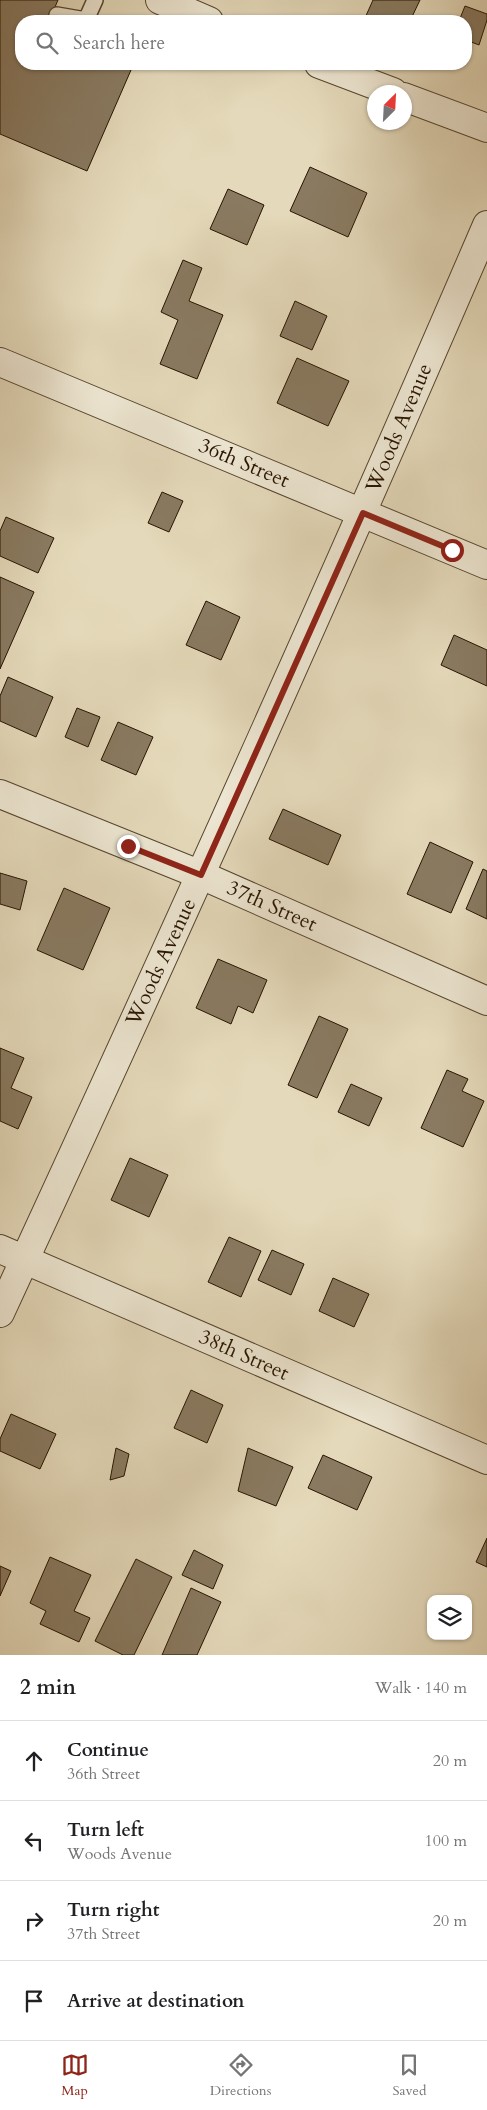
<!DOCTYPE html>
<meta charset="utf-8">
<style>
body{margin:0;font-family:Cardo,serif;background:#f2f2f2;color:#202124}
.controls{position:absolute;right:15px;bottom:15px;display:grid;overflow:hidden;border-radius:10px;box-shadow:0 1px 4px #0004}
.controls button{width:45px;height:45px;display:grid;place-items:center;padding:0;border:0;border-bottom:1px solid #e0e0e0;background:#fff;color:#202124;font:25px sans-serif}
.compass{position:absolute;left:367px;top:85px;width:45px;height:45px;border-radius:50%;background:#fff;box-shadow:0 1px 4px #0004;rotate:24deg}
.stop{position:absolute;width:15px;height:15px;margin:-11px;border:4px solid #8f2418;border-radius:50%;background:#fff}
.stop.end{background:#8f2418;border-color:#fff;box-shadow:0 1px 5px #0008}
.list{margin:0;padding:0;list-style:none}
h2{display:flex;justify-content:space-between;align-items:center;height:65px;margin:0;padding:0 20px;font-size:21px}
h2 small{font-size:16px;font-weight:400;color:#757577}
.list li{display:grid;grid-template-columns:32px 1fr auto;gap:15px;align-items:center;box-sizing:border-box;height:80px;padding:0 20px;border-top:1px solid #e0e0e0}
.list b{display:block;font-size:19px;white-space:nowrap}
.list p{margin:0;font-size:16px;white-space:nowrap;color:#757577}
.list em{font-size:16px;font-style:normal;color:#757577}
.icon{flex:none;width:28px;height:28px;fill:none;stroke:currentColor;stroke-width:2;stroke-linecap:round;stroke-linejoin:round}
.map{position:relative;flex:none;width:487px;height:1655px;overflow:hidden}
.search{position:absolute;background:#fff;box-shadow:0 1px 4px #0004;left:15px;right:15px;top:15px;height:55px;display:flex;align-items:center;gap:12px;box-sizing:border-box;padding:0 18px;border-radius:20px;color:#757577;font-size:19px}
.sheet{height:385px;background:#fff}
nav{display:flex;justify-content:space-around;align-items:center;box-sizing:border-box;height:70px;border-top:1px solid #e0e0e0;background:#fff;font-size:14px;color:#757577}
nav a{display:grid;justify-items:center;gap:2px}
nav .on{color:#8f2418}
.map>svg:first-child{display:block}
.building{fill:#897a61;stroke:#271400}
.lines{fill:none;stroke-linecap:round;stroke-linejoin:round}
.service-casing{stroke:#56452e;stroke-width:18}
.minor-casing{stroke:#56452e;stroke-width:30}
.service{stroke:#ede6d2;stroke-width:15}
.minor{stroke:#ede6d2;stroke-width:28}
.route{stroke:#8f2418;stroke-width:6}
.labels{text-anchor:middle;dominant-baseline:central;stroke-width:4;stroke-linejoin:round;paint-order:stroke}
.street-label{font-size:21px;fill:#271400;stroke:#ede6d2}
</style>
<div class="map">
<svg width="487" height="1655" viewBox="0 0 487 1655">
<rect width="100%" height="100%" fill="#e4d9ba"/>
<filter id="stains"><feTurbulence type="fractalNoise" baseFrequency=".004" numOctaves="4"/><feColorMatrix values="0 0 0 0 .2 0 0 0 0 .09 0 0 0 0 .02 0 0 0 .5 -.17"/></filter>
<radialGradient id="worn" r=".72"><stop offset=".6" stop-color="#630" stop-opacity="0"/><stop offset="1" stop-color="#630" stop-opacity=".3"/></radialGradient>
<!-- building -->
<g class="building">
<path d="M 0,0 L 58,0 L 49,21 L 21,21 L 21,64 L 117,64 L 131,70 L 87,171 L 0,134 Z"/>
<path d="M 373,0 L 420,0 L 410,21 L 373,21 L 365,18 Z"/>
<path d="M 465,6 L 487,14 L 487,20 L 479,45 L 466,40 L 466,21 L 459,21 Z"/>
<path d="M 310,167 L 367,193 L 348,237 L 290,211 Z"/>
<path d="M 228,189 L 264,205 L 247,245 L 210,229 Z"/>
<path d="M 183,260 L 202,268 L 189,301 L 223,315 L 197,379 L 160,364 L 178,320 L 161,312 Z"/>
<path d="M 295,301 L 327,316 L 312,350 L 280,336 Z"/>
<path d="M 297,358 L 349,381 L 328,426 L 277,403 Z"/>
<path d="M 162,492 L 183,501 L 169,532 L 148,523 Z"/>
<path d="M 6,517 L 54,538 L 38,573 L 0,556 L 0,531 Z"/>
<path d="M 0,577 L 34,592 L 0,669 Z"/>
<path d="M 206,601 L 240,617 L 221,660 L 186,645 Z"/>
<path d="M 454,635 L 487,650 L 487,686 L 441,665 Z"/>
<path d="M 8,677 L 53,697 L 36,737 L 0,721 L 0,696 Z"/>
<path d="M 77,708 L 100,717 L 88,747 L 65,737 Z"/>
<path d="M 118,722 L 153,737 L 136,775 L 101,760 Z"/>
<path d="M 283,809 L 341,835 L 328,865 L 269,839 Z"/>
<path d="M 430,842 L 473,862 L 451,913 L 407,894 Z"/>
<path d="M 483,869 L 487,871 L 487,919 L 466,909 Z"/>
<path d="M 0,873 L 27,881 L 20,910 L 0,904 Z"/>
<path d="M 64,888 L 110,908 L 83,970 L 37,950 Z"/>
<path d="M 218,959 L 267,980 L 253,1013 L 238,1006 L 231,1024 L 196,1008 Z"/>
<path d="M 319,1016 L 348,1029 L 317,1098 L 288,1085 Z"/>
<path d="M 0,1048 L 24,1058 L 11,1088 L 32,1097 L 18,1129 L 0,1121 Z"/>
<path d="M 447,1070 L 468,1079 L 462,1091 L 484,1101 L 463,1147 L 421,1128 Z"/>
<path d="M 351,1084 L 382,1098 L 369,1126 L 338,1112 Z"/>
<path d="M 130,1158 L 168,1175 L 149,1217 L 111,1200 Z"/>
<path d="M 229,1237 L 261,1251 L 241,1297 L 208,1282 Z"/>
<path d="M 272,1250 L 304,1264 L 291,1295 L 258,1280 Z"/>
<path d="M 333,1278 L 369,1294 L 354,1327 L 319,1311 Z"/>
<path d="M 191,1390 L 223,1405 L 207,1443 L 174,1428 Z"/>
<path d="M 11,1414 L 56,1434 L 40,1469 L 0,1451 L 0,1439 Z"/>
<path d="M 116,1448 L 129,1454 L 124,1476 L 110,1480 Z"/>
<path d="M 248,1448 L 293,1467 L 276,1506 L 238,1491 Z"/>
<path d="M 323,1455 L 372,1477 L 357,1510 L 308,1488 Z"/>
<path d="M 487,1538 L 487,1567 L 476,1562 Z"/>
<path d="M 194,1550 L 223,1565 L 213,1589 L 182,1575 Z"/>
<path d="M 50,1557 L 91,1575 L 74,1611 L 90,1618 L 79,1642 L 40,1624 L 46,1611 L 30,1603 Z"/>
<path d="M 136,1559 L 172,1577 L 134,1655 L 123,1655 L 95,1641 Z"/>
<path d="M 0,1566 L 11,1571 L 0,1596 Z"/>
<path d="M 191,1588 L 221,1602 L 197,1655 L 162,1655 Z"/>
</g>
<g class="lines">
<defs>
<path id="service" d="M 57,15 L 86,20 L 95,0"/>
<g id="minor">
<path d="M 160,0 L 209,21"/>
<path d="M 319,64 L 393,92"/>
<path d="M 404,97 L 487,128"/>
<path d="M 0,362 L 487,565"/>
<path d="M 0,794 L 201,875 L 487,1001"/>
<path d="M 0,1249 L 487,1460"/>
<path d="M 0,1313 C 167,952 330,590 487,225"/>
</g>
</defs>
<!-- service casing -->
<use href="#service" class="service-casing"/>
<!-- minor casing -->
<use href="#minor" class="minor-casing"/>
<!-- service -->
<use href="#service" class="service"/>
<!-- minor -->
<use href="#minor" class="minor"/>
</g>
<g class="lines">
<!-- route -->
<path class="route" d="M 128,846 L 201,875 L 363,513 L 452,550"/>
</g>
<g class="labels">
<!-- street labels -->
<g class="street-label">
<text transform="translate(399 428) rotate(-67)">Woods Avenue</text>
<text transform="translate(244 463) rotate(23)">36th Street</text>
<text transform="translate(272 906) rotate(24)">37th Street</text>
<text transform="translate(161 962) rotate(-65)">Woods Avenue</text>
<text transform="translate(244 1355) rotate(24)">38th Street</text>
</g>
</g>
<rect width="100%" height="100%" filter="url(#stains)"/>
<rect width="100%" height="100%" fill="url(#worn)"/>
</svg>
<div class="controls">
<button><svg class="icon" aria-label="layers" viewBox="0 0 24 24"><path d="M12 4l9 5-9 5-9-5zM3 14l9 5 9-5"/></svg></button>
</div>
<svg class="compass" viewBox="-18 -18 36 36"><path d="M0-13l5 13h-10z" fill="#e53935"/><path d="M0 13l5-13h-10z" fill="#757577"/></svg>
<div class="stop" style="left:452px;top:550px"></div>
<div class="stop end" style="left:128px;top:846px"></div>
<div class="search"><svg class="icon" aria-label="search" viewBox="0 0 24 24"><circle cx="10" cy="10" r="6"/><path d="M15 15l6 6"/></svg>Search here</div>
</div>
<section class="sheet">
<h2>2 min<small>Walk · 140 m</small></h2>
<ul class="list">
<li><svg class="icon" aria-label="ahead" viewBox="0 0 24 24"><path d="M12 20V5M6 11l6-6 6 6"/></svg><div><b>Continue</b><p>36th Street</p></div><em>20 m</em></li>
<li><svg class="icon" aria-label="left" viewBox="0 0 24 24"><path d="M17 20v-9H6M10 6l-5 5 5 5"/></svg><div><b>Turn left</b><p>Woods Avenue</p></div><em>100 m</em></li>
<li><svg class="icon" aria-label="right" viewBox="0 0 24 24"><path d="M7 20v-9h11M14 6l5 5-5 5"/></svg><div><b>Turn right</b><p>37th Street</p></div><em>20 m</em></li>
<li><svg class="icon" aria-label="arrive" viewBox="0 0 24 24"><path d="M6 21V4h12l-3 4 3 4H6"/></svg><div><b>Arrive at destination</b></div></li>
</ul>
</section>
<nav>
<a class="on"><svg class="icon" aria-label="map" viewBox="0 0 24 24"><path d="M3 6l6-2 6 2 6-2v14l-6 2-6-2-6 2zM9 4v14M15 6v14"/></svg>Map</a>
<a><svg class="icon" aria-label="directions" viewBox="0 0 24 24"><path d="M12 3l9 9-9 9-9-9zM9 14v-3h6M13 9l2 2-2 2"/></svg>Directions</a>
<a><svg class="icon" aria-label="saved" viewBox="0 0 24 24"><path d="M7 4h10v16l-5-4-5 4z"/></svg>Saved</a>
</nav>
